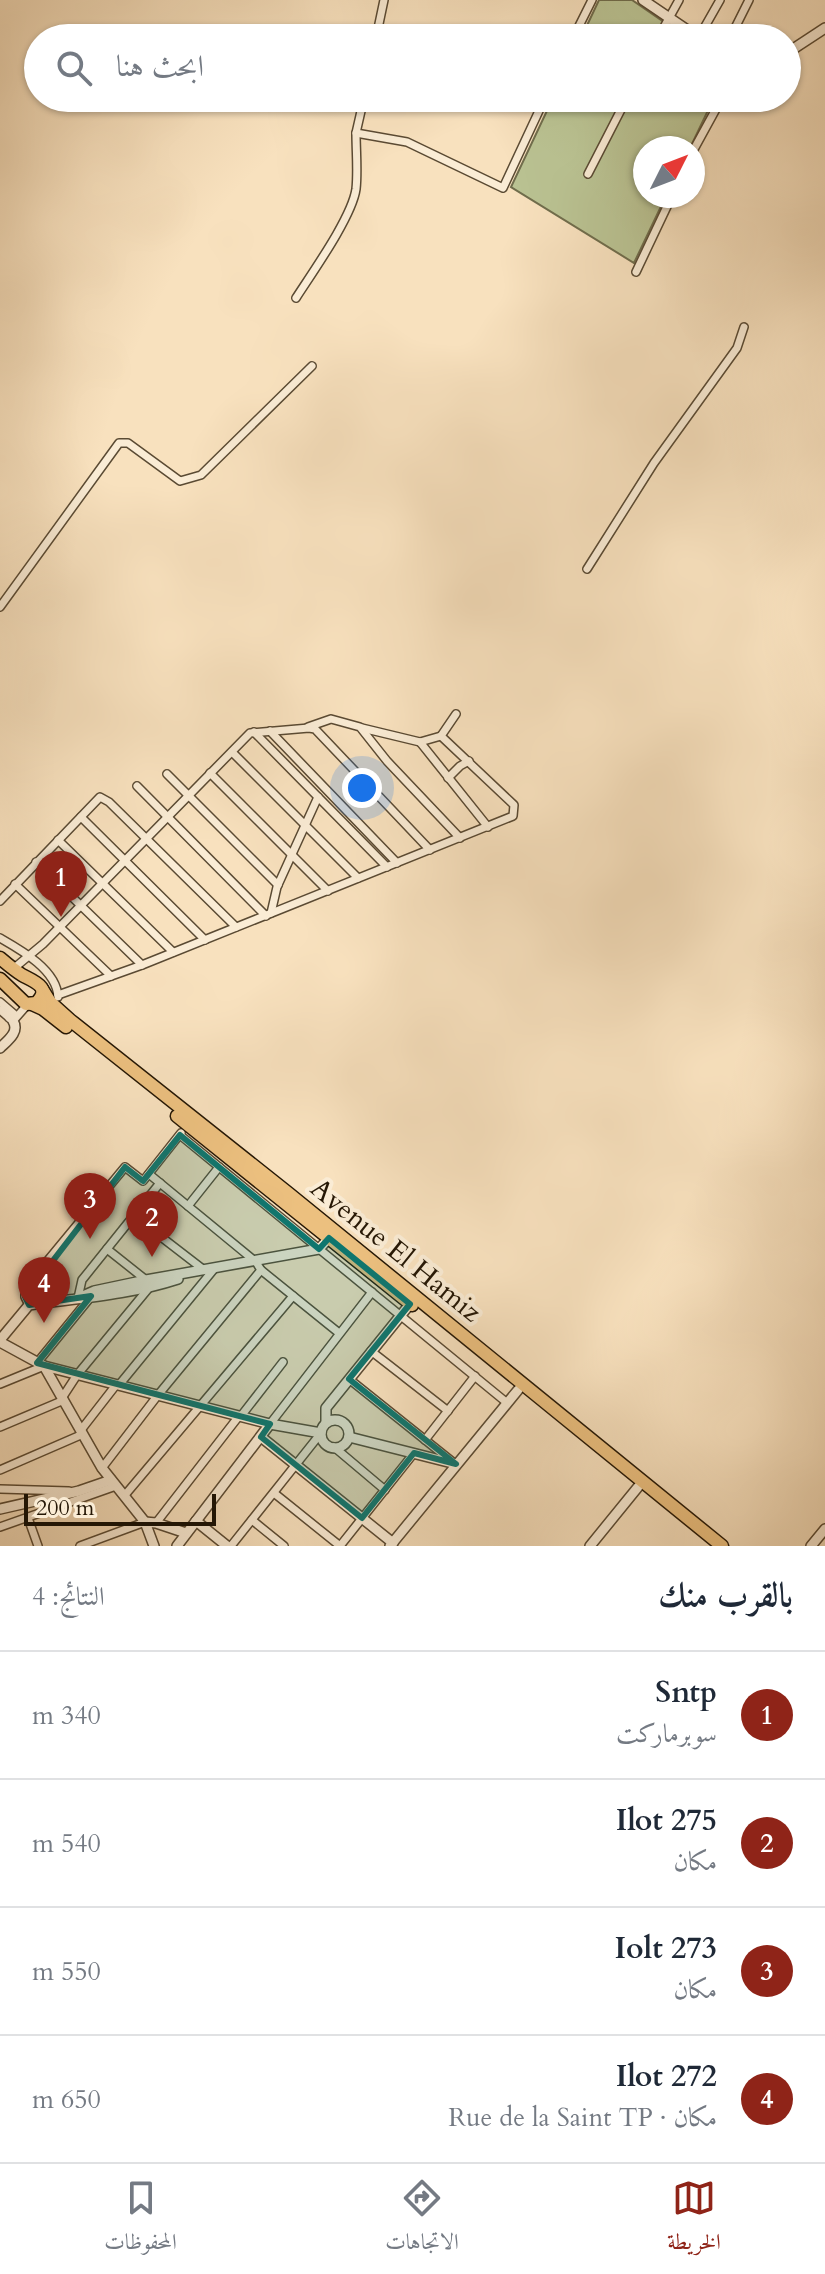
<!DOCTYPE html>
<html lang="ar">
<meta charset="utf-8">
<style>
body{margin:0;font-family:Cardo,Amiri,serif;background:#f2f2f3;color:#1f2937;direction:rtl}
.compass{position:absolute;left:633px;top:136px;width:72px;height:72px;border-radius:50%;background:#fff;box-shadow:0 2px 6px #0004;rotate:48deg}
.scale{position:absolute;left:24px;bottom:20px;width:192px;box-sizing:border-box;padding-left:8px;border:4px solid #251705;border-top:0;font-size:22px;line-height:28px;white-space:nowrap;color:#251705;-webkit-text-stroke:6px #faecd5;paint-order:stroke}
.you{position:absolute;left:362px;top:788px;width:28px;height:28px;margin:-20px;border:6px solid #fff;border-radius:50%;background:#1a73e8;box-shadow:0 0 0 12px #1a73e833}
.badge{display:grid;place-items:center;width:52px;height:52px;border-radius:50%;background:#8f2418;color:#fff;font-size:26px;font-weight:700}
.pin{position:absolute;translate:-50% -66px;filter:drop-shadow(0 2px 4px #0008)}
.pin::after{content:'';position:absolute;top:42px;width:28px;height:24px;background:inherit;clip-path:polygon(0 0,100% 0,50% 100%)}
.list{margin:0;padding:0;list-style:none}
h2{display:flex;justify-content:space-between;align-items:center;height:104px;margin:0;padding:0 32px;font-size:34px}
h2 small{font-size:26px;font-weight:400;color:#747a83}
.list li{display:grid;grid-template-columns:52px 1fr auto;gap:24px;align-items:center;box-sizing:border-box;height:128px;padding:0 32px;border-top:2px solid #e0e1e3}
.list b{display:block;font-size:30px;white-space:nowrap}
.list p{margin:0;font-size:26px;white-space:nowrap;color:#747a83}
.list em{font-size:26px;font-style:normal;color:#747a83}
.icon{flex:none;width:44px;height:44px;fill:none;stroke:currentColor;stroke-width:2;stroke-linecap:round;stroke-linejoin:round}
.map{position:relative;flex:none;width:825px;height:1546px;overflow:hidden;direction:ltr}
.search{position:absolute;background:#fff;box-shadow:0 2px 6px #0004;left:24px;right:24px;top:24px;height:88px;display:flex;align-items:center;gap:20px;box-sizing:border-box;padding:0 28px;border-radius:44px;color:#747a83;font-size:30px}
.sheet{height:616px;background:#fff}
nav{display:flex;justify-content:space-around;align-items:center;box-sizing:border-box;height:112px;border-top:2px solid #e0e1e3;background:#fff;font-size:22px;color:#747a83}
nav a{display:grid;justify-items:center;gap:4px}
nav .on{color:#8f2418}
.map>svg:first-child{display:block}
.green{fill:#bac393;stroke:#706d4c;stroke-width:2}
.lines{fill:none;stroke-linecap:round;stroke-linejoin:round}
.minor-casing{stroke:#5a4a33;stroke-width:10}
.tertiary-casing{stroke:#5a4a33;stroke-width:12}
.trunk-casing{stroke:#251705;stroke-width:15}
.minor{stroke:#faecd5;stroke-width:7}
.tertiary{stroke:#faecd5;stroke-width:9}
.trunk{stroke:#ecc07f;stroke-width:12}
.marked{fill:#0f766e;fill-opacity:0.2;stroke:#0f766e;stroke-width:6;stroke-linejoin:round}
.labels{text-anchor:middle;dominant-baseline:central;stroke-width:8;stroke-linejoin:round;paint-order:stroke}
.street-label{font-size:28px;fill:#251705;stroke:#faecd5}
</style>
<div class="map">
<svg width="825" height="1546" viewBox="0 0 825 1546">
<rect width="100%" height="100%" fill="#f8e1be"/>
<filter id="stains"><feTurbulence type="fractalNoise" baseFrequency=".0025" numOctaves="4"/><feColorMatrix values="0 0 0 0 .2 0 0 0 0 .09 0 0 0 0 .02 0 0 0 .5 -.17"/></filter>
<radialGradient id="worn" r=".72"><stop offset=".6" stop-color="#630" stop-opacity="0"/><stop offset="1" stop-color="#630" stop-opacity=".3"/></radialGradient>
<!-- green -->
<g class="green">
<path d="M 599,0 L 632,0 L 687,38 L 581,38 Z"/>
<path d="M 553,98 L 714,98 L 690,148 L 645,148 L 645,196 L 666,196 L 634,263 L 511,187 Z"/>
</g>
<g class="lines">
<defs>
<g id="minor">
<path d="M 699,37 L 720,0"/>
<path d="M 376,38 L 384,0"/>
<path d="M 573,38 L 592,0"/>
<path d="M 658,38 L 679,0"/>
<path d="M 730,38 L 749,0"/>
<path d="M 364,98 L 356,133 L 407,142 L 503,188 L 545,98"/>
<path d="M 693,151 L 722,98"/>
<path d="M 588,174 L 627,98"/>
<path d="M 636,272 L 672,196"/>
<path d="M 296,298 C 312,273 352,217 356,189 C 358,171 356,151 356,133"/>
<path d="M 587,569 L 654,463 L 737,348 L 744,327"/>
<path d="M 0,607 L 119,443 L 128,443 L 180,481 L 201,475 L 312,366"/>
<path d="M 308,727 L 331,719 L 360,727 L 387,761 L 460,838"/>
<path d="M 362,728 L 420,742 L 441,736"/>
<path d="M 270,731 L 397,863"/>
<path d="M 254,732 L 387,867"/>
<path d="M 420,742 L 488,827"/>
<path d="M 232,752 L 358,878"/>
<path d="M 210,773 L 328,891"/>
<path d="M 167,774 L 278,885"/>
<path d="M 448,778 L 460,766 L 469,761"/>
<path d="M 137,786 L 266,916"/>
<path d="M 81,817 L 205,940"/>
<path d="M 58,840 L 173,952"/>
<path d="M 36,862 L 142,965"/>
<path d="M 15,884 L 111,976"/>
<path d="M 0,901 L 100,797 L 109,802 L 236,927"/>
<path d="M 271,913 L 277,887 L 318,797"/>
<path d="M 0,938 C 21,950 57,970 58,997"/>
<path d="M 13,969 L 43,944 L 250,733 L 309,728 L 315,729 L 430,850"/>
<path d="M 58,995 L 142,965 L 513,816 L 514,805 L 441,736 L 456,714"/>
<path d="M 0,1002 L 14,1014 L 9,1018"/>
<path d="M 0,1010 L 13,1021 L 28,1004"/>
<path d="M 180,1135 L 506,1402"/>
<path d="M 149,1174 L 256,1262 L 261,1270 L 339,1333"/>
<path d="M 188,1206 L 219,1167"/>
<path d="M 134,1216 L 204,1270"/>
<path d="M 78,1298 L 82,1280 L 160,1183"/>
<path d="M 29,1305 L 25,1297 L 25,1288 L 125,1167 L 143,1181 L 181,1133"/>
<path d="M 371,1351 L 448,1411"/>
<path d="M 37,1363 L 89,1299"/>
<path d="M 349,1379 L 454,1463"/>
<path d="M 0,1384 L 44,1366"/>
<path d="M 119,1385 L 214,1269"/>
<path d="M 62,1398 L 77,1375 L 148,1289 L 146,1280 L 107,1249"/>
<path d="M 241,1416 L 283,1362"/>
<path d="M 270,1424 L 372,1292"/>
<path d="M 0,1427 L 64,1400"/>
<path d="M 81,1430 L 116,1385"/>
<path d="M 425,1440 L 475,1376"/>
<path d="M 334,1447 L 385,1490"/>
<path d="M 102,1468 L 158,1395 L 261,1270"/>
<path d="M 0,1470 L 83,1434"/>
<path d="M 0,1489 L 69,1491"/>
<path d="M 274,1493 L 340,1546"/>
<path d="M 125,1495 L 293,1296"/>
<path d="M 28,1518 L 38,1546"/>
<path d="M 252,1520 L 284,1546"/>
<path d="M 156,1523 L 239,1416"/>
<path d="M 0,1527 L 116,1486"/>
<path d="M 80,1546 L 145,1522"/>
<path d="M 231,1546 L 321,1433"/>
<path d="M 340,1546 L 414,1453"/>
</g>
<g id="tertiary">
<path d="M 643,0 L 699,38"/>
<path d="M 787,53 L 825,28"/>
<path d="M 0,1048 C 7,1041 20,1032 13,1021"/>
<path d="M 78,1298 L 94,1291 L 146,1280 L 319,1249 L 329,1238"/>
<path d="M 0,1340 L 29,1305 C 79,1298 129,1295 178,1279"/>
<path d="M 0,1342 L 44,1366 L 270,1424 L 321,1433"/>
<path d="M 44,1366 L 102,1468 L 145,1522 L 154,1546"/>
<circle cx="335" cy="1434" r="14"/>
<path d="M 326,1423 L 326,1408 L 410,1304"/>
<path d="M 261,1437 L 393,1543"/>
<path d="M 349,1437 L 456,1464"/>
<path d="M 0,1509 L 79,1491 L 111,1480"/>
<path d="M 196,1521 L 227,1546"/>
<path d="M 145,1522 L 156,1523 L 186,1533"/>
<path d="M 177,1546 L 270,1424"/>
<path d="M 390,1546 L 518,1390"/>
<path d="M 590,1546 L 638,1487"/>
<path d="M 811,1546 L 825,1529"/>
</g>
<g id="trunk">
<path d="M 0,958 C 7,964 14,970 22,975 C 35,982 52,987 36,1003 L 26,1004 L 0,979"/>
<path d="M 42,989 L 50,1002 L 70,1020 L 288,1193 L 722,1546"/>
<path d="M 32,1004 L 43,1009 L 66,1027"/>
<path d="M 177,1116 L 412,1305"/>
</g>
</defs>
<!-- minor casing -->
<use href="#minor" class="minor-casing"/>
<!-- tertiary casing -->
<use href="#tertiary" class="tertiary-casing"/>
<!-- trunk casing -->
<use href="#trunk" class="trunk-casing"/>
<!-- minor -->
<use href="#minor" class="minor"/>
<!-- tertiary -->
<use href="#tertiary" class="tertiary"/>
<!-- trunk -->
<use href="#trunk" class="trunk"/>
</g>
<!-- marked area -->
<path class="marked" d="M 180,1135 L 319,1249 L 329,1238 L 410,1304 L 349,1379 L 456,1464 L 414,1453 L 362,1518 L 261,1437 L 270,1424 L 37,1363 L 91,1296 L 29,1305 L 25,1297 L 125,1167 L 143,1181 Z"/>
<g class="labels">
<!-- street labels -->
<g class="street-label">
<text transform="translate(396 1250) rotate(39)">Avenue El Hamiz</text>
</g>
</g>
<rect width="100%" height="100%" filter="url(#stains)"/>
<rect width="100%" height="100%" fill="url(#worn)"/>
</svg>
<svg class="compass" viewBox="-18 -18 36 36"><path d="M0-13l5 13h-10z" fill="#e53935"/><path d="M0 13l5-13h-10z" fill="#747a83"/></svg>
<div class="scale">200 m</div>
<div class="you"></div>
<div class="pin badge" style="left:61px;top:917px">1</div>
<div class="pin badge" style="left:152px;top:1257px">2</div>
<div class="pin badge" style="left:90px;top:1239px">3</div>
<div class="pin badge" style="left:44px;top:1323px">4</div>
<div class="search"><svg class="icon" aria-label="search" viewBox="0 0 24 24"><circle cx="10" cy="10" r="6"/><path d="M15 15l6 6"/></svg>ابحث هنا</div>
</div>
<section class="sheet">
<h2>بالقرب منك<small>النتائج: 4</small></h2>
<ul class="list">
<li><span class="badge">1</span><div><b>Sntp</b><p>سوبرماركت</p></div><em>340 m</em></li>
<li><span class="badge">2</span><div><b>Ilot 275</b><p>مكان</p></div><em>540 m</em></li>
<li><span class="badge">3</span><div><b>Iolt 273</b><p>مكان</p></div><em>550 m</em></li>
<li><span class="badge">4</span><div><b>Ilot 272</b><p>مكان · Rue de la Saint TP</p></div><em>650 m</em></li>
</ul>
</section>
<nav>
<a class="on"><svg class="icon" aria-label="map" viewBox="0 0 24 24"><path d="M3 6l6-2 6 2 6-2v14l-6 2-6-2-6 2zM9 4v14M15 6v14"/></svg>الخريطة</a>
<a><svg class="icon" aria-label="directions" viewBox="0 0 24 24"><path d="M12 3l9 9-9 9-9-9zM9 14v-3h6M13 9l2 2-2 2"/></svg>الاتجاهات</a>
<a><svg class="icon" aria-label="saved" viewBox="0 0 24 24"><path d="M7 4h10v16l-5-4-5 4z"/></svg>المحفوظات</a>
</nav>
